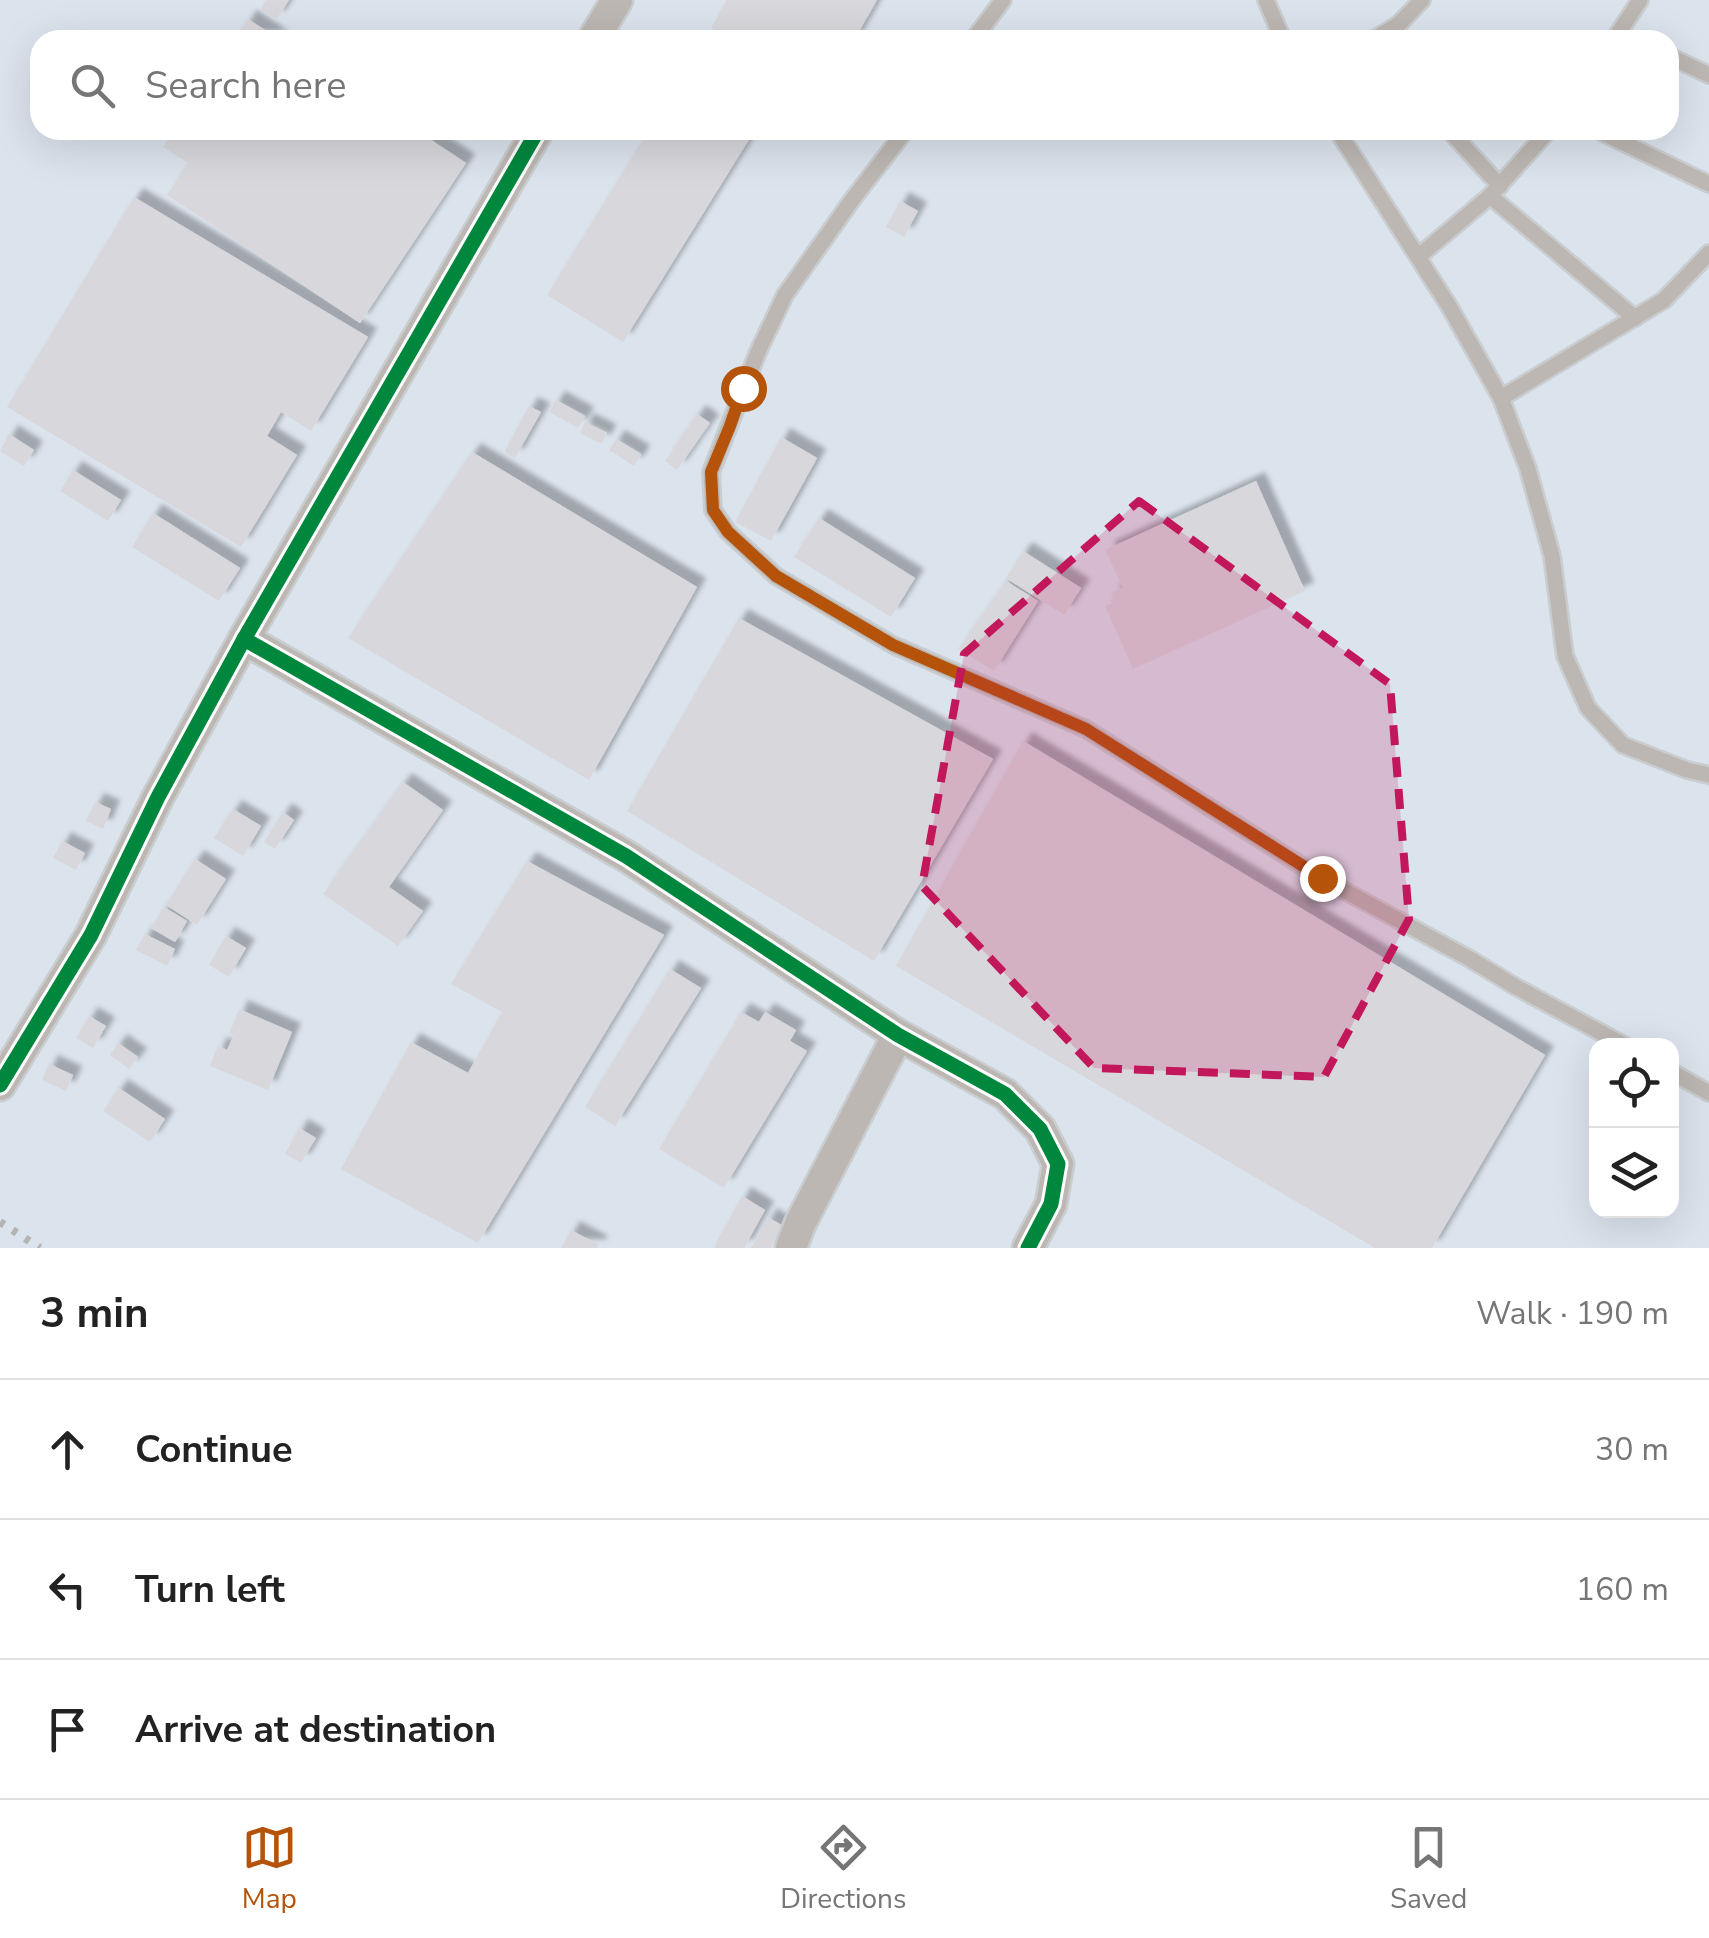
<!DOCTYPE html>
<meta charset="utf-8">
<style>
body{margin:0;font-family:"Nunito Sans",sans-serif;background:#f2f2f2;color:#222}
.controls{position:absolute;right:30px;bottom:30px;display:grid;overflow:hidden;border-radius:20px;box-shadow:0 10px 40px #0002}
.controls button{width:90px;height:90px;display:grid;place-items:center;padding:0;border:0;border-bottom:2px solid #e0e0e0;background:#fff;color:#222;font:50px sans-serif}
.stop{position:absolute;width:30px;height:30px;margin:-22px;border:8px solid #b45309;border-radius:50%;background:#fff}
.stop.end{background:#b45309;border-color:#fff;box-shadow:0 2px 10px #0008}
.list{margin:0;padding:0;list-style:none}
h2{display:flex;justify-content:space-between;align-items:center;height:130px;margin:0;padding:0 40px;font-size:42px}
h2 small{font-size:32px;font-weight:400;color:#767676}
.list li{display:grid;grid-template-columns:65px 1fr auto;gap:30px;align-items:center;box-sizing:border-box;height:140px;padding:0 40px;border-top:2px solid #e0e0e0}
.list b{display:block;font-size:38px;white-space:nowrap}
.list em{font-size:32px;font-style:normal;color:#767676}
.icon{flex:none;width:55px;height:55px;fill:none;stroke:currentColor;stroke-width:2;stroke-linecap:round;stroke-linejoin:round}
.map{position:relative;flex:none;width:1709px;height:1248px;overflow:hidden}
.search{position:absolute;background:#fff;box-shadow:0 10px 40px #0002;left:30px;right:30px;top:30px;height:110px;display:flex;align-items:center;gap:25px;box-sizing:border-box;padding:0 35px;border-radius:30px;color:#767676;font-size:38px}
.sheet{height:550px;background:#fff}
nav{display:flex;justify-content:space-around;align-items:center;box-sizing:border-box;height:140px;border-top:2px solid #e0e0e0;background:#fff;font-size:28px;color:#767676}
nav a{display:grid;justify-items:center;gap:5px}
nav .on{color:#b45309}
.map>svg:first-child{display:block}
.built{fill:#dbe3ed;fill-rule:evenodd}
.building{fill:#d8d8dc;filter:url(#shadow)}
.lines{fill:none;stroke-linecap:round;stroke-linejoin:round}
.lane-casing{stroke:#cacdd0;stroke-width:20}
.street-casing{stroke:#cacdd0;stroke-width:35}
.lane{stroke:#bcb7b2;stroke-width:15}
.street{stroke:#bcb7b2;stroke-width:30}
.rail{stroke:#b5b4b4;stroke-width:8;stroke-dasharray:5 10;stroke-linecap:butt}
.cycleway-casing{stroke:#fff;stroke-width:21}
.cycleway{stroke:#00873e;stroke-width:15}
.route{stroke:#b45309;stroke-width:12}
.marked{fill:#c2185b;fill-opacity:0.2;stroke:#c2185b;stroke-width:8;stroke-dasharray:20 12;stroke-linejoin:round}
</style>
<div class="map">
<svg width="1709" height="1248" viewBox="0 0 1709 1248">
<defs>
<filter id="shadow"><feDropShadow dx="9" dy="-9" stdDeviation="2.5" flood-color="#0004"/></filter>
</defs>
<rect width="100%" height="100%" fill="#ecf0f4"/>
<!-- built -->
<path class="built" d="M 0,0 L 1709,0 L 1709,1248 L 0,1248 ZM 40,40 L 1669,40 L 1669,130 L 40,130 ZM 1596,1046 L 1672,1046 L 1672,1210 L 1596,1210 Z"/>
<!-- building -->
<g class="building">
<path d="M 266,0 L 289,0 L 276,20 L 260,10 Z"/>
<path d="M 727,0 L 877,0 L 854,40 L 732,40 L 711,28 Z"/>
<path d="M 248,19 L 280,40 L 234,40 Z"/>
<path d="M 174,130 L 416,130 L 466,163 L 360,323 L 167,195 L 188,163 L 163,147 Z"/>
<path d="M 649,130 L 755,130 L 623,342 L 547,295 Z"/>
<path d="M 134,197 L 368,337 L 311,431 L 281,412 L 267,436 L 297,455 L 241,547 L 7,407 Z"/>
<path d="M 900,201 L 918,211 L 904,237 L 886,227 Z"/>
<path d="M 556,400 L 585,416 L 578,428 L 549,412 Z"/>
<path d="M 529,406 L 541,412 L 515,458 L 504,452 Z"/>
<path d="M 697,414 L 710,423 L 677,470 L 665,461 Z"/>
<path d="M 585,422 L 607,433 L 602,444 L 580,433 Z"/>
<path d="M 9,434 L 34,450 L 24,466 L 0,451 Z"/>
<path d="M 781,437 L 817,458 L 771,541 L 735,522 Z"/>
<path d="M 616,439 L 641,454 L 634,466 L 609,450 Z"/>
<path d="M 472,452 L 697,587 L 589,780 L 348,638 Z"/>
<path d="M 73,470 L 121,500 L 108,521 L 60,491 Z"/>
<path d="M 1256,481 L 1305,591 L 1133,669 L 1105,606 L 1115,602 L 1111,593 L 1123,588 L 1105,550 Z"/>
<path d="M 153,513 L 240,568 L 219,601 L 132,547 Z"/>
<path d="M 819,518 L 915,578 L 891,617 L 794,557 Z"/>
<path d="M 1023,551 L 1081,588 L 1064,615 L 1006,578 Z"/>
<path d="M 1006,581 L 1038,601 L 994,671 L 958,649 Z"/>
<path d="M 739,618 L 993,759 L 874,961 L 627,811 Z"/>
<path d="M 1023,741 L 1545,1055 L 1432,1248 L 1375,1248 L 896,966 Z"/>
<path d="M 403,782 L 443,810 L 389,887 L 423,911 L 398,946 L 323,894 Z"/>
<path d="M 95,802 L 111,809 L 103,829 L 86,821 Z"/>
<path d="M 233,809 L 261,826 L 243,856 L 214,838 Z"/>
<path d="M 283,812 L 294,820 L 275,849 L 264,842 Z"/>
<path d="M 62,841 L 85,853 L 76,870 L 53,858 Z"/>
<path d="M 195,859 L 226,879 L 197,925 L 166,905 Z"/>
<path d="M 527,861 L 664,935 L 478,1243 L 341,1169 L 411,1042 L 468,1073 L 502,1012 L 451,984 Z"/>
<path d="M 164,907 L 187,921 L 175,942 L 151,928 Z"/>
<path d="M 145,934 L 175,949 L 167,966 L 136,950 Z"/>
<path d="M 226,936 L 246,948 L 229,977 L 209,965 Z"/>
<path d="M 670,969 L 701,988 L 615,1126 L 585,1107 Z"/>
<path d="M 239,1009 L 292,1032 L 268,1090 L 210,1066 L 218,1046 L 227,1050 L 234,1035 L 229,1034 Z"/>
<path d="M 741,1012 L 759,1022 L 765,1012 L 796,1030 L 790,1041 L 807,1051 L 724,1188 L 659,1149 Z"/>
<path d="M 89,1016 L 106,1026 L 93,1048 L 76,1038 Z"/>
<path d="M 118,1043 L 138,1057 L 129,1069 L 110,1055 Z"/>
<path d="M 49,1064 L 73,1075 L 66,1091 L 42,1080 Z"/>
<path d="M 119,1088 L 165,1119 L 150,1142 L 103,1111 Z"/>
<path d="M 299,1128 L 316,1138 L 301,1163 L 285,1154 Z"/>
<path d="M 742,1196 L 765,1210 L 744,1248 L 716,1248 L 714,1247 Z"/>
<path d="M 768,1217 L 783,1226 L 771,1248 L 751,1248 Z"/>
<path d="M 571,1230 L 599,1245 L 597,1248 L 561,1248 Z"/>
</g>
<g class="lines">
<defs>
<g id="lane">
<path d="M 1266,0 L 1283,40"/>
<path d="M 973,40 L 1003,0"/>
<path d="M 1373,40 L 1399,24 L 1422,0"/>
<path d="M 1614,40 L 1640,0"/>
<path d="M 1669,56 L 1709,75"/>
<path d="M 906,130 L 852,200 L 785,295 L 758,352 L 711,472 L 713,510 L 728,532 L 776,576 L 893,645 L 1086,729 L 1321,878 L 1470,959 L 1516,987 L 1626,1046"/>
<path d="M 1337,130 L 1449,306 L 1501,398 L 1664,300 L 1709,253"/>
<path d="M 1449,130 L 1500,186"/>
<path d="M 1597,130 L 1709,184"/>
<path d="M 1490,196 L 1635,318"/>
<path d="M 1418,257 L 1490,196 L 1549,130"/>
<path d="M 1501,398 L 1528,469 L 1552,556 L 1565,656 L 1588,708 L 1623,745 L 1687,770 L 1709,775"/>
<path d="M 1672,1072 L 1709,1093"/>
</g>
<g id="street">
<path d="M 593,40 L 617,0"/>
<path d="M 244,639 L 626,856 L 898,1035 L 1005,1094 L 1040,1129 L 1058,1164 L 1051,1204 L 1028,1248"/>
<path d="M 0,1085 L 91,935 L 158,797 L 244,639 L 538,130"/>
<path d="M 791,1248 L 800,1224 L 898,1035"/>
</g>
</defs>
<!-- lane casing -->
<use href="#lane" class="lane-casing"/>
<!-- street casing -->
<use href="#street" class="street-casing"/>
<!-- lane -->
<use href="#lane" class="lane"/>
<!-- street -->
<use href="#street" class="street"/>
<!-- rail -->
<path class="rail" d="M 0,1222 L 40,1248"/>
<defs>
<g id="cycleway">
<path d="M 244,639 L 626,856 L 898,1035 L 1005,1094 L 1040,1129 L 1058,1164 L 1051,1204 L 1028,1248"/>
<path d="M 0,1085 L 91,935 L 158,797 L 244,639 L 538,130"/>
</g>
</defs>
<!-- cycleway casing -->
<use href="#cycleway" class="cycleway-casing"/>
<!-- cycleway -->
<use href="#cycleway" class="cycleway"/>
</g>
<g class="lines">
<!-- route -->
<path class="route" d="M 743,388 L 730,426 L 711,472 L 713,510 L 728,532 L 776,576 L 893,645 L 1086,729 L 1322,878"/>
</g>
<!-- marked area -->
<path class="marked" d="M 1139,501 L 1390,684 L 1409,919 L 1324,1077 L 1094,1068 L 922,886 L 964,654 Z"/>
</svg>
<div class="controls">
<button><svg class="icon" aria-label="locate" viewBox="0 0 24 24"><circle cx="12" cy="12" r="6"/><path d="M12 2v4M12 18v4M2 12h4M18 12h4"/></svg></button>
<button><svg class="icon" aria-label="layers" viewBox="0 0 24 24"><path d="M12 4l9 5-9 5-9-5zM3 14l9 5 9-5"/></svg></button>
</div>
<div class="stop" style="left:743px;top:388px"></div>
<div class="stop end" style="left:1322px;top:878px"></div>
<div class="search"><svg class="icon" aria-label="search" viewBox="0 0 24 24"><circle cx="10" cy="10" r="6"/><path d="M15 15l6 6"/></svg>Search here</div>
</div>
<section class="sheet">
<h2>3 min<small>Walk · 190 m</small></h2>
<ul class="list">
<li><svg class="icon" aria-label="ahead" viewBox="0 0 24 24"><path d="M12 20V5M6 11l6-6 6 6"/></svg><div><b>Continue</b></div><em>30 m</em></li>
<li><svg class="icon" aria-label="left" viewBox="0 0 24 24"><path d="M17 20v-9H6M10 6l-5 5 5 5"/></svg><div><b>Turn left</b></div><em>160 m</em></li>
<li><svg class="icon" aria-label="arrive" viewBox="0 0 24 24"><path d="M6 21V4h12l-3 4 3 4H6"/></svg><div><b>Arrive at destination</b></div></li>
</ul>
</section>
<nav>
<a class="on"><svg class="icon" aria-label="map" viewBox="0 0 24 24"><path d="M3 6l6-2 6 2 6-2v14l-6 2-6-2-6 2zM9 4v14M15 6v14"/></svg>Map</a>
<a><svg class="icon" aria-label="directions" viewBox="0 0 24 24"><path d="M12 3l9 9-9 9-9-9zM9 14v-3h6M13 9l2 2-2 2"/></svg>Directions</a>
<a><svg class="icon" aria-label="saved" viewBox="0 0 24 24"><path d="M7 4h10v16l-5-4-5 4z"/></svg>Saved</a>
</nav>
